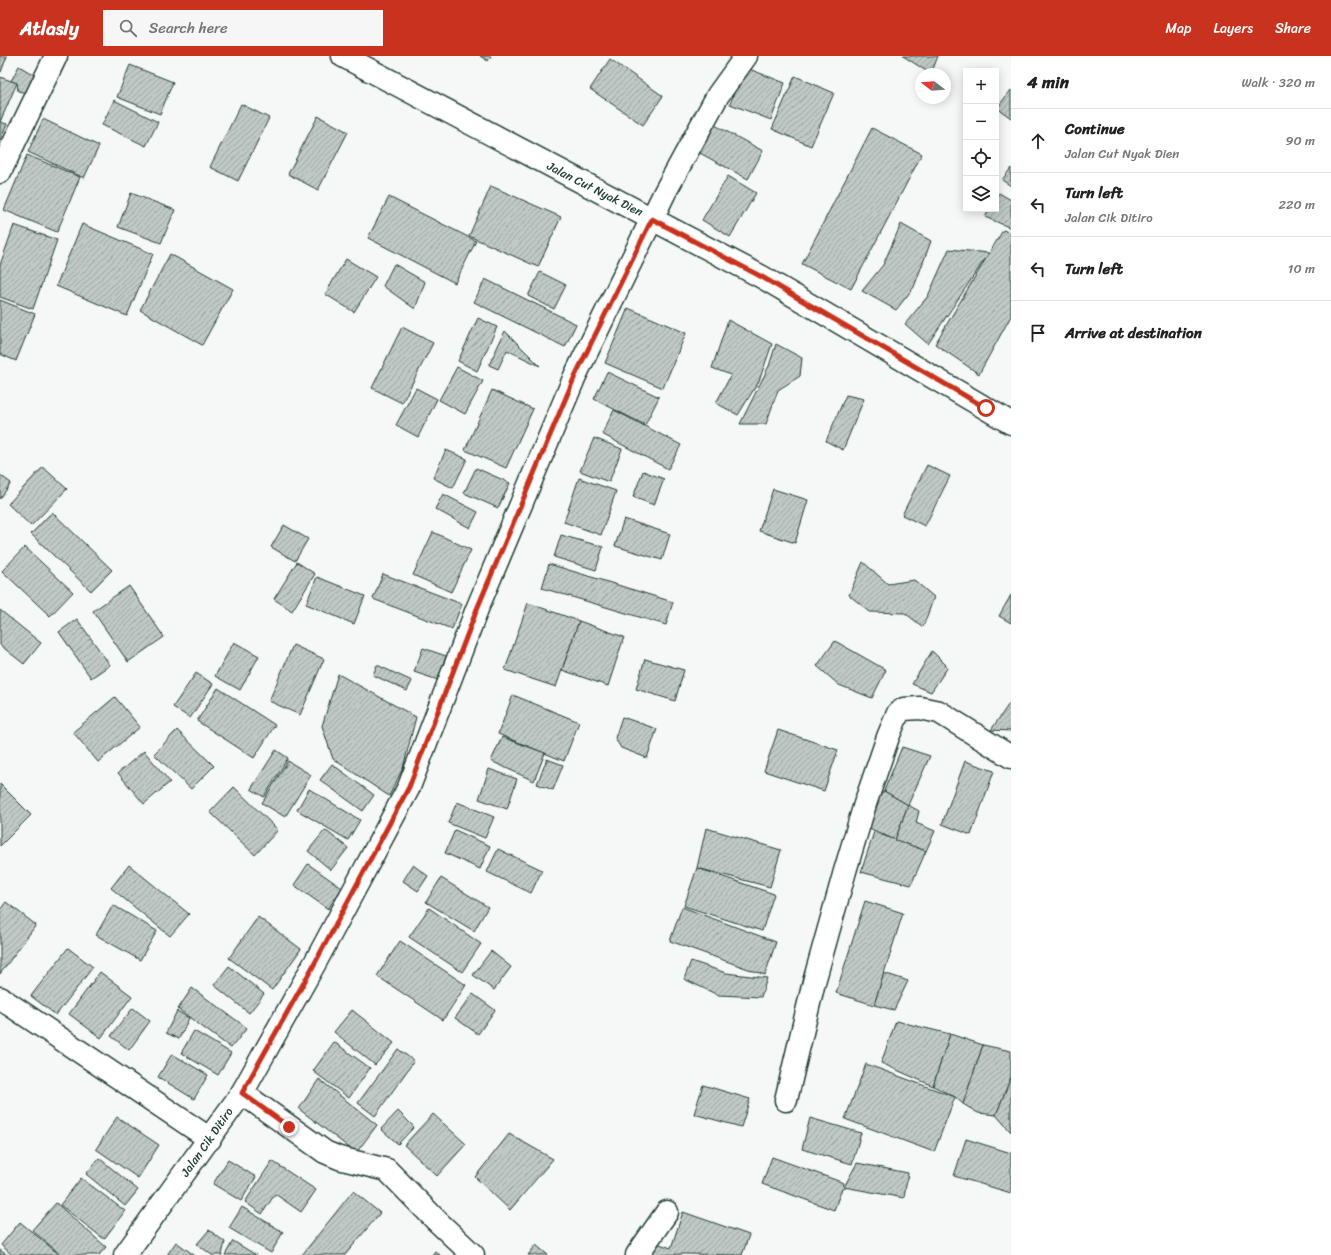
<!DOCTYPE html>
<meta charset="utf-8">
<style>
body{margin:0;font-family:Sriracha,sans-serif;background:#f6f6f6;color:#202124}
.controls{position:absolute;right:12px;top:12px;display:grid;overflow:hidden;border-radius:0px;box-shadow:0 2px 10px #0003}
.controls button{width:36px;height:36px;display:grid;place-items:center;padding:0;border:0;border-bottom:1px solid #e0e0e0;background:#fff;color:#202124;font:20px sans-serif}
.compass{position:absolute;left:915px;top:12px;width:36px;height:36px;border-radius:50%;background:#fff;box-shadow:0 2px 10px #0003;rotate:287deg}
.stop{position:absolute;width:12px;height:12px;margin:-9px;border:3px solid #c8321e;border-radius:50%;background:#fff}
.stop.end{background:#c8321e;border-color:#fff;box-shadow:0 1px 4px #0008}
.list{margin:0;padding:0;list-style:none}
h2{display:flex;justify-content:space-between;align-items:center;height:52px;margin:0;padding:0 16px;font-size:17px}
h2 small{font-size:13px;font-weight:400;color:#757577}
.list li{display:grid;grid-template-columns:26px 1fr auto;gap:12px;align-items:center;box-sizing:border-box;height:64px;padding:0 16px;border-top:1px solid #e0e0e0}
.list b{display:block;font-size:15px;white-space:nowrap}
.list p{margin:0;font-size:13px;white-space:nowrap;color:#757577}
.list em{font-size:13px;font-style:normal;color:#757577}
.icon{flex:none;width:22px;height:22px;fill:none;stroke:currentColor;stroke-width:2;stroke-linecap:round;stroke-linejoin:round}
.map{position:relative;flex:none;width:1011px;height:1199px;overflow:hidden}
header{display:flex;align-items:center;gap:24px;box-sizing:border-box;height:56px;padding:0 20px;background:#c8321e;color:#fff}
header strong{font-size:19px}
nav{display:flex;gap:22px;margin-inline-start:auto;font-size:14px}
.search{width:280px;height:36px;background:#f6f6f6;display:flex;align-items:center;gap:10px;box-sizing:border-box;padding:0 14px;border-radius:0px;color:#757577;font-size:15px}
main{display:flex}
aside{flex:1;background:#fff}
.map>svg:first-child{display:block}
.building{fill:url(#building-hatch);stroke:#1f3d34}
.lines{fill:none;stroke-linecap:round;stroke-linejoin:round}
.minor-casing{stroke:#1f3d34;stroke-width:25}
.secondary-casing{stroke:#1f3d34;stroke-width:25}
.minor{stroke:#fff;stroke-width:22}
.secondary{stroke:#fff;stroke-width:22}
.route{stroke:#c8321e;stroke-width:5}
.labels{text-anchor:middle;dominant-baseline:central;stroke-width:3;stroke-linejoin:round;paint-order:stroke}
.street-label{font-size:12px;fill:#1f3d34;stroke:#fff}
</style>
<header>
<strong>Atlasly</strong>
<div class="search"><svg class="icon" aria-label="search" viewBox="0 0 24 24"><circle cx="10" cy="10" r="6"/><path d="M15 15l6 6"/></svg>Search here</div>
<nav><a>Map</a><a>Layers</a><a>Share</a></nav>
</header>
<main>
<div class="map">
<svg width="1011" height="1199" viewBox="0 0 1011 1199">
<defs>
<pattern id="building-hatch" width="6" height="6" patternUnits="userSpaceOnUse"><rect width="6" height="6" fill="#c0c9c6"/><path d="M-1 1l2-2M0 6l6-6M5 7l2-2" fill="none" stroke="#9ba4a2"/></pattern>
</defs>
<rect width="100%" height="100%" fill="#f6f7f7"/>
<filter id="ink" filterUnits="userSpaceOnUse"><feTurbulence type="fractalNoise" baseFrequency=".025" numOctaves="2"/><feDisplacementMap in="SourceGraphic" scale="8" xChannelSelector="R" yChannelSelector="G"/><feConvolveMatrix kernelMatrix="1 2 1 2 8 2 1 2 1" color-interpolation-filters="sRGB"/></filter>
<g filter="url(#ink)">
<!-- building -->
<g class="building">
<path d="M 0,0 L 7,0 L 1,16 L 0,16 Z"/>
<path d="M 480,0 L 491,0 L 488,5 Z"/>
<path d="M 903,0 L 938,0 L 931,18 Z"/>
<path d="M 610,3 L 663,40 L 643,69 L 590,33 Z"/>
<path d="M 130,9 L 173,26 L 160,58 L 117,41 Z"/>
<path d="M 19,10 L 34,19 L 27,37 L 18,35 L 17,27 L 11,25 Z"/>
<path d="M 744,11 L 785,27 L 771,64 L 730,48 Z"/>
<path d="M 795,20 L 834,37 L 811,90 L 772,73 Z"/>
<path d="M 0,21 L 17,27 L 0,66 Z"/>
<path d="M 1011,34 L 1011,62 L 997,52 Z"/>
<path d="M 114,44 L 158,66 L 146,90 L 102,69 Z"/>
<path d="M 241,48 L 269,62 L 238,125 L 210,111 Z"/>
<path d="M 318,60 L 348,76 L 318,134 L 288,118 Z"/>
<path d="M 43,63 L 99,90 L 84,122 L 28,96 Z"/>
<path d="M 0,66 L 7,68 L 0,85 Z"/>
<path d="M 711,67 L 763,95 L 748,123 L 696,95 Z"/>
<path d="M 872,72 L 922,98 L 851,233 L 802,208 Z"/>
<path d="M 27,99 L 80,121 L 57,176 L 4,154 Z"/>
<path d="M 1011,112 L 1011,130 L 1002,124 Z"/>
<path d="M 728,120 L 756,137 L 730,181 L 702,164 Z"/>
<path d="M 491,130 L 561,161 L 538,211 L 469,180 Z"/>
<path d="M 131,137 L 175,154 L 161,187 L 118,171 Z"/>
<path d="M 999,137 L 1011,144 L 1011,172 L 985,161 L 990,153 L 996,153 L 996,142 Z"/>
<path d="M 389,141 L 476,185 L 455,227 L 368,182 Z"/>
<path d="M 82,168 L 153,198 L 127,260 L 56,230 Z"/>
<path d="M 901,168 L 931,185 L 914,231 L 896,254 L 862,235 L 883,209 Z"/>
<path d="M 14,169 L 57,184 L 33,253 L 0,241 L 0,209 Z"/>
<path d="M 1003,174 L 1011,177 L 1011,260 L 979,318 L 935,288 Z"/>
<path d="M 949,193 L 989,197 L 928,288 L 905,268 L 928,240 Z"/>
<path d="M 170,198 L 233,233 L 202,289 L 140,254 Z"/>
<path d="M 346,203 L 376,221 L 354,256 L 325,238 Z"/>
<path d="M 394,208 L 425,226 L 415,253 L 383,230 Z"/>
<path d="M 540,216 L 566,229 L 554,253 L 528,240 Z"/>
<path d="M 485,223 L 576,268 L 565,291 L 474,246 Z"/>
<path d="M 0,244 L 35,258 L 16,305 L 0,298 Z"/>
<path d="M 628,252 L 686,277 L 663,332 L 605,307 Z"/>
<path d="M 478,262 L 497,271 L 477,315 L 458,305 Z"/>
<path d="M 728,264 L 772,288 L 759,325 L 738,359 L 716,347 L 731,319 L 712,312 Z"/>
<path d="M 402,271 L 433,287 L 402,347 L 372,332 Z"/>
<path d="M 505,275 L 540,310 L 507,294 L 498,313 L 489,309 Z"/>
<path d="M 776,288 L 802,302 L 800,320 L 778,334 L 766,368 L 740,368 L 769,310 Z"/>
<path d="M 457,311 L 483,325 L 465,358 L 439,344 Z"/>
<path d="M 607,316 L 659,341 L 645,369 L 594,343 Z"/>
<path d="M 416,332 L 437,343 L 418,381 L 396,369 Z"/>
<path d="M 492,334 L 533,353 L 506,412 L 465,394 Z"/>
<path d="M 846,339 L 864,343 L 843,394 L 826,385 Z"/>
<path d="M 614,354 L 681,389 L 668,413 L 602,378 Z"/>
<path d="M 594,382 L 622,393 L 609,426 L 580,415 Z"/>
<path d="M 446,394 L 467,403 L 453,432 L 433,422 Z"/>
<path d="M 927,409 L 950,420 L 925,470 L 902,459 Z"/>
<path d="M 43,411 L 67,433 L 31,470 L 8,448 Z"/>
<path d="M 476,412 L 510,427 L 498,452 L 464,437 Z"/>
<path d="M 643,415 L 664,423 L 654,449 L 633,441 Z"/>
<path d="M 0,419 L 11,427 L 0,443 Z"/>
<path d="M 579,422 L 616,435 L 601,479 L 564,466 Z"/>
<path d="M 773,433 L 808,444 L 795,487 L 759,475 Z"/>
<path d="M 443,438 L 478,456 L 470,472 L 435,453 Z"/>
<path d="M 52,456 L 112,514 L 91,535 L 31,478 Z"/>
<path d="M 624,463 L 670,478 L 662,504 L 615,490 Z"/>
<path d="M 284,469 L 308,483 L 295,505 L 271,491 Z"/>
<path d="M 433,476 L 471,494 L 451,536 L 413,519 Z"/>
<path d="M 561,479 L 603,491 L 596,514 L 554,501 Z"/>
<path d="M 25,491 L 73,536 L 50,560 L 2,515 Z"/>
<path d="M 297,506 L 315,518 L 292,555 L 274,543 Z"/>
<path d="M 863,506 L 888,528 L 914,524 L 934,541 L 923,571 L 905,557 L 870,556 L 849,539 Z"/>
<path d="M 549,508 L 673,546 L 666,569 L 542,532 Z"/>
<path d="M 383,518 L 462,548 L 452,573 L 373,543 Z"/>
<path d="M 317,521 L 365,540 L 354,568 L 306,548 Z"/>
<path d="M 129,530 L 164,581 L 128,606 L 93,555 Z"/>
<path d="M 1011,539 L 1011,567 L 999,560 Z"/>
<path d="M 528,547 L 579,565 L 556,631 L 505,614 Z"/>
<path d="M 0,554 L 41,587 L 24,608 L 0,589 Z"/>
<path d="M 77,563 L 110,609 L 91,622 L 59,576 Z"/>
<path d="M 579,565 L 624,581 L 608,630 L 562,614 Z"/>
<path d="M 835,585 L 886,614 L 872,642 L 839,629 L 817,610 Z"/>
<path d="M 234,586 L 259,600 L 240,634 L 215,620 Z"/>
<path d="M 293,589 L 324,603 L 300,659 L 269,645 Z"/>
<path d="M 423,592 L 446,600 L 438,624 L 414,616 Z"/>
<path d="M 932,595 L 948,611 L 931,636 L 912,628 Z"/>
<path d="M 645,603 L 684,614 L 675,645 L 636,633 Z"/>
<path d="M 377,609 L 412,625 L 407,635 L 373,619 Z"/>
<path d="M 196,617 L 213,628 L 190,662 L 173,651 Z"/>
<path d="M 338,618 L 416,661 L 403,712 L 389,740 L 333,703 L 322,670 Z"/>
<path d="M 218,632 L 275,669 L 254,702 L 197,665 Z"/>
<path d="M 513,639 L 579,666 L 564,705 L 498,678 Z"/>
<path d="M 115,641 L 140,671 L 98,706 L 73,676 Z"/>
<path d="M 1011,645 L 1011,675 L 991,674 Z"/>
<path d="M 622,661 L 657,673 L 647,702 L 621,692 L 615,682 Z"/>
<path d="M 177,674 L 214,710 L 191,733 L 154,698 Z"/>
<path d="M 778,674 L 838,694 L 824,735 L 764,715 Z"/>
<path d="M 502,681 L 545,697 L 534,725 L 491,705 Z"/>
<path d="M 902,691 L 930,700 L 908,749 L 884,735 Z"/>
<path d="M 276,694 L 288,702 L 264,741 L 251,733 Z"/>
<path d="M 144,695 L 170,726 L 144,748 L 118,717 Z"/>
<path d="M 547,703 L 563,709 L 553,734 L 537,728 Z"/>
<path d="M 288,705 L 311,719 L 285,761 L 262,747 Z"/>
<path d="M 965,705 L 994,715 L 971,779 L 942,768 Z"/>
<path d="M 332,708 L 374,739 L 363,755 L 320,724 Z"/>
<path d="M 489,713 L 517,723 L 507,753 L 479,743 Z"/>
<path d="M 0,728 L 31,759 L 0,790 Z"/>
<path d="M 234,731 L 278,774 L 255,799 L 210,756 Z"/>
<path d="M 309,733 L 360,764 L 348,784 L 297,754 Z"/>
<path d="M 884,735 L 908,749 L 895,784 L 867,771 L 874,748 Z"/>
<path d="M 457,746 L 494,761 L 485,782 L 448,767 Z"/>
<path d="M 908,749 L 919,755 L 916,767 L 935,775 L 926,795 L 895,784 Z"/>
<path d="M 706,772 L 781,794 L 770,831 L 697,812 Z"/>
<path d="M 325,774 L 348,792 L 331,814 L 308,795 Z"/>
<path d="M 455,774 L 490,790 L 480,813 L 445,797 Z"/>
<path d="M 874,776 L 926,795 L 911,829 L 861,816 Z"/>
<path d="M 498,793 L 542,814 L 531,837 L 487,816 Z"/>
<path d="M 308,808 L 342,832 L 328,853 L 294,829 Z"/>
<path d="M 129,809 L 189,858 L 170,880 L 111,832 Z"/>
<path d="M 413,809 L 428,820 L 418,835 L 403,825 Z"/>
<path d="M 697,812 L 774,838 L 762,875 L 684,850 Z"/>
<path d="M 441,822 L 488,851 L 474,875 L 426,846 Z"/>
<path d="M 865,845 L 903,857 L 874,949 L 836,937 Z"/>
<path d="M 6,846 L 36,869 L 0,918 L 0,854 Z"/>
<path d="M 113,849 L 157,875 L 140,904 L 96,879 Z"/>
<path d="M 682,851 L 776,886 L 765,919 L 670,885 Z"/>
<path d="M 429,852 L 481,888 L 462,916 L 409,881 Z"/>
<path d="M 258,861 L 301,893 L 272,934 L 229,902 Z"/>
<path d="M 400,885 L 466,929 L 443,964 L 377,920 Z"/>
<path d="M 68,892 L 93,911 L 56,959 L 31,940 Z"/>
<path d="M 491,895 L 511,911 L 494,934 L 473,919 Z"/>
<path d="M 691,905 L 726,917 L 767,922 L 761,941 L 718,939 L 684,923 Z"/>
<path d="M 229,910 L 264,938 L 249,957 L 214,929 Z"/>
<path d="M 100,916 L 132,940 L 101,982 L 69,958 Z"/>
<path d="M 884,917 L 908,925 L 894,954 L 874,949 Z"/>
<path d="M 192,932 L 247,972 L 231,992 L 178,953 Z"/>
<path d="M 473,938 L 495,954 L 478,978 L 455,962 Z"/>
<path d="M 133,952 L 150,965 L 129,994 L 111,980 Z"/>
<path d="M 352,954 L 394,987 L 375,1009 L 334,976 Z"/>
<path d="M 177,955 L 189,962 L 179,983 L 166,977 Z"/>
<path d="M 896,965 L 950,978 L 933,1030 L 881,1007 Z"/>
<path d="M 194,975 L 231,997 L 218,1019 L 181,997 Z"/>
<path d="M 950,978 L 983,989 L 963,1048 L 955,1041 L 933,1030 Z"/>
<path d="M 334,986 L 370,1012 L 349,1042 L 313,1015 Z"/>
<path d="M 983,989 L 1011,995 L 1011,1021 L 996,1059 L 978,1057 L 963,1048 Z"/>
<path d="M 398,993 L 414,1005 L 375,1060 L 358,1047 Z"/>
<path d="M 172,998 L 208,1019 L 194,1043 L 158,1021 Z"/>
<path d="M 866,1008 L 955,1041 L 934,1096 L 845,1063 Z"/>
<path d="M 1011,1021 L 1011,1076 L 996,1059 Z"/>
<path d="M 319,1023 L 377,1069 L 356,1097 L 299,1053 Z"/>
<path d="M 703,1029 L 750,1043 L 741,1071 L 694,1058 Z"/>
<path d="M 398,1055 L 414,1071 L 398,1088 L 381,1073 Z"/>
<path d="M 433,1058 L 466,1088 L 437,1120 L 404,1089 Z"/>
<path d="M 117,1061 L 159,1089 L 138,1122 L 96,1093 Z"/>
<path d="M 810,1062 L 861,1077 L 852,1108 L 802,1093 Z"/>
<path d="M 509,1078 L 553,1103 L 510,1154 L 475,1121 Z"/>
<path d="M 966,1083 L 1011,1097 L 1011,1137 L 954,1120 Z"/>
<path d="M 772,1101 L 844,1127 L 834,1154 L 762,1128 Z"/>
<path d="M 99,1102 L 138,1134 L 125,1150 L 86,1118 Z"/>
<path d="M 228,1104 L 256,1121 L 241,1145 L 213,1128 Z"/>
<path d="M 272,1105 L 316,1134 L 301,1156 L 275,1138 L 262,1158 L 245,1146 Z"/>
<path d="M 857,1107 L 908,1117 L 904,1142 L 844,1131 Z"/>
<path d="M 81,1122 L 125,1155 L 104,1183 L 60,1149 Z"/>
<path d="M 353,1135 L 380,1157 L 345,1199 L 302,1199 Z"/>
<path d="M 56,1147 L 106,1191 L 99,1199 L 61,1199 L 32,1174 Z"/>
<path d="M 242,1151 L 283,1176 L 271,1197 L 229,1172 Z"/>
<path d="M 683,1156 L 749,1179 L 742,1199 L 685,1198 L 650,1199 L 654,1186 L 671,1192 Z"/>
<path d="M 20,1166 L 60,1199 L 12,1199 L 1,1189 Z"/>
<path d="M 209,1174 L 225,1186 L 222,1199 L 212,1199 L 197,1188 Z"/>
<path d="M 233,1185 L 256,1199 L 225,1199 Z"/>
<path d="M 176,1186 L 194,1199 L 167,1199 Z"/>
<path d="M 536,1189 L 548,1199 L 528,1199 Z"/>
<path d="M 0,1194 L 7,1199 L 0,1199 Z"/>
<path d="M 435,1195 L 440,1199 L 432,1199 Z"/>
</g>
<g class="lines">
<defs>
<g id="minor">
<path d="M 0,116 L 56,0"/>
<path d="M 0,942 L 210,1083"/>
<path d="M 242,1037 L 325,1096 L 339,1102 L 387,1114 L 437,1165 L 473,1199"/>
<path d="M 786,1044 L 814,926 L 845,815 L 865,748 L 888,681 L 898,657 L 904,653 L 920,652 L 939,656 L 1011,701"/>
<path d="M 125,1199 L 242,1037 L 316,905 L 409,731 L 477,553 L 575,320 L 665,136 L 718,39 L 746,0"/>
<path d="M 637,1199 L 667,1156"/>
</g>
<path id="secondary" d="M 343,0 L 762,221 L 1011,367"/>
</defs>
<!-- minor casing -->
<use href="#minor" class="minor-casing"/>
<!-- secondary casing -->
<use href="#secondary" class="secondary-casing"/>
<!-- minor -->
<use href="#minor" class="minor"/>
<!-- secondary -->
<use href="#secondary" class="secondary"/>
</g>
</g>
<g class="lines" filter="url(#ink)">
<!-- route -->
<path class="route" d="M 289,1071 L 242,1037 L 316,905 L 409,731 L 477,553 L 575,320 L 652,163 L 762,221 L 986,352"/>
</g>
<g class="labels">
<!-- street labels -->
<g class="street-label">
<text transform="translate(595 133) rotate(27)">Jalan Cut Nyak Dien</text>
<text transform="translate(207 1086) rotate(-55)">Jalan Cik Ditiro</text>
</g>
</g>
</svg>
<div class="controls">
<button>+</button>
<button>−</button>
<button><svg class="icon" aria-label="locate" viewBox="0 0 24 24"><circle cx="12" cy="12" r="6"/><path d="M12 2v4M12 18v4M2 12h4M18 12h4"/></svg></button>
<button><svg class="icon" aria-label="layers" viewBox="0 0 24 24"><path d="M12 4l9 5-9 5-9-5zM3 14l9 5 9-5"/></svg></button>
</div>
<svg class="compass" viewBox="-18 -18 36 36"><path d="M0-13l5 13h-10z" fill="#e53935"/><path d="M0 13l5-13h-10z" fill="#757577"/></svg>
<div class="stop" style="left:986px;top:352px"></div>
<div class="stop end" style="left:289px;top:1071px"></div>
</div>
<aside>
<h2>4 min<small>Walk · 320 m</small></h2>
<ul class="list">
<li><svg class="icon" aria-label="ahead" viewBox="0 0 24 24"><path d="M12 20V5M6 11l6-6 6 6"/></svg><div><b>Continue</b><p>Jalan Cut Nyak Dien</p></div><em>90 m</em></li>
<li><svg class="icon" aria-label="left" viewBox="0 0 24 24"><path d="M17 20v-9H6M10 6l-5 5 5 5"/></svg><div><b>Turn left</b><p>Jalan Cik Ditiro</p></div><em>220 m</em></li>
<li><svg class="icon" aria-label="left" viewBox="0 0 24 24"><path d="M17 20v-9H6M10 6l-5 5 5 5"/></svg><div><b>Turn left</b></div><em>10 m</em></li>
<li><svg class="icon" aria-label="arrive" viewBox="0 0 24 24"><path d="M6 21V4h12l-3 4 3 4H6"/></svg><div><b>Arrive at destination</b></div></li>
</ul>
</aside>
</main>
